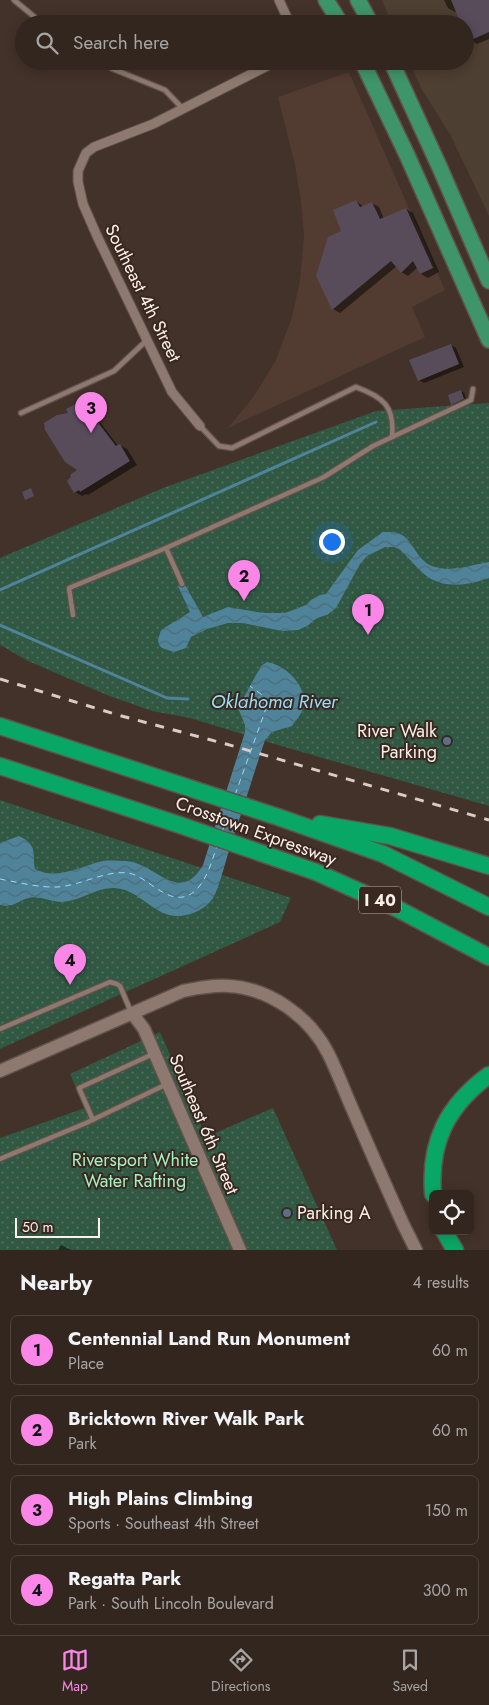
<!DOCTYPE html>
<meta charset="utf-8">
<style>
body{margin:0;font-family:Jost,sans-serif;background:#3d322c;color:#f1f3f6}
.controls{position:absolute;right:15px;bottom:15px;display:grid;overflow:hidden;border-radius:8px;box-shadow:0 2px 12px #0003}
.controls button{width:45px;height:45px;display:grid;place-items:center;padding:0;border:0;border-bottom:1px solid #4d433d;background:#32261f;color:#f1f3f6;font:25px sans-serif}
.scale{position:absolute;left:15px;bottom:12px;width:85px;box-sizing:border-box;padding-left:5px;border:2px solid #fcf0ea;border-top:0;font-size:14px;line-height:18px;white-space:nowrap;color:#fcf0ea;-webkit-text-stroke:4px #39281f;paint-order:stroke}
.you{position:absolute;left:331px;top:541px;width:18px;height:18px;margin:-12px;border:4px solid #fff;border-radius:50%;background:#1a73e8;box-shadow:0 0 0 8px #1a73e833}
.badge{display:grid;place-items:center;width:32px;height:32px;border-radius:50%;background:#fa87e8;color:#111;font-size:16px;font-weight:700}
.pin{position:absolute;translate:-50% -41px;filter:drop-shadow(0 1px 2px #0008)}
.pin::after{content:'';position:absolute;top:26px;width:18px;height:15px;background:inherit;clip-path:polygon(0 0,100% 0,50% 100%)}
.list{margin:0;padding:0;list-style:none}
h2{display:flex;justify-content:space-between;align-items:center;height:65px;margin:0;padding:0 20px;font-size:21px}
h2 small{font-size:16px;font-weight:400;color:#a8a5a4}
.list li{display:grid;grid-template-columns:32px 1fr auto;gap:15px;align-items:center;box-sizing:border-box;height:70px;margin:0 10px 10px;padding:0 10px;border:1px solid #4d433d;border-radius:8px}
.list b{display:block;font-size:19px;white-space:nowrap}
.list p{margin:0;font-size:16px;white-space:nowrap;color:#a8a5a4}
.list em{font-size:16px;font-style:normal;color:#a8a5a4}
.icon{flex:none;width:28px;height:28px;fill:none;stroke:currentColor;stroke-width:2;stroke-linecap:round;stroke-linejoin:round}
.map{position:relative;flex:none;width:489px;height:1250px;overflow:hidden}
.search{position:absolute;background:#32261f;box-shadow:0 2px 12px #0003;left:15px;right:15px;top:15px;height:55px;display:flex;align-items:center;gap:12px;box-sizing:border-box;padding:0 18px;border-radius:28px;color:#a8a5a4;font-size:19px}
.sheet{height:385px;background:#32261f}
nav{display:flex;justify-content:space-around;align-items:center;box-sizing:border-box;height:70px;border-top:1px solid #4d433d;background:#32261f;font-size:14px;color:#a8a5a4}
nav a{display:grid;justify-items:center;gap:2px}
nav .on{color:#fa87e8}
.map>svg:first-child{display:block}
.commercial{fill:#4d3f31}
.built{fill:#523b30}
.park{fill:url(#park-dots)}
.water{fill:url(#water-waves)}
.shadow{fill:#0007}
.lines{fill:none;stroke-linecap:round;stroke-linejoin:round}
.stream{stroke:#4f839a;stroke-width:3}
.ferry{stroke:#9bdcfa;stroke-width:1;stroke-dasharray:6 5;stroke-linecap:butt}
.building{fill:#584c5b}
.lane-casing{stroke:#605149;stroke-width:7}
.street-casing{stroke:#605149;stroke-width:11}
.secondary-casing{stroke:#605149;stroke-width:15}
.primary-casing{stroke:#605149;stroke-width:18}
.highway-casing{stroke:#605149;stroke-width:19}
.lane{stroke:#8d796f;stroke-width:4.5}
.street{stroke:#8d796f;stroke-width:9}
.secondary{stroke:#8d796f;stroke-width:12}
.primary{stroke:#3e956a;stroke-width:15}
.highway{stroke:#09a766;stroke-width:16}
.rail{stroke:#d9ccc6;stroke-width:3;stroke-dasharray:9 9;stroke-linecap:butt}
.service-dot{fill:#5c6f8a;stroke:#39281f;stroke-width:2}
.labels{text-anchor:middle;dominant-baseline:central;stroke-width:4;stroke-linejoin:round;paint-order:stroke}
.shield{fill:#39281f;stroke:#c2b4ad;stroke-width:1}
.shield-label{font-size:16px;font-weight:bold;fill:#fcf0ea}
.street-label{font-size:18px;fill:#fcf0ea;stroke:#39281f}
.poi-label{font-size:18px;fill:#fcf0ea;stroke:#39281f;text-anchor:end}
.park-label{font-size:18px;fill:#a4f1c6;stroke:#39281f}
.water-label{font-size:19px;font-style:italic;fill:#9bdcfa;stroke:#39281f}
</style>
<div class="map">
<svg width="489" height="1250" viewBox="0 0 489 1250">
<defs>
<pattern id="park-dots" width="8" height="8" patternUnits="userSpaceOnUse" patternTransform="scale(1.25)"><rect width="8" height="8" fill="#305843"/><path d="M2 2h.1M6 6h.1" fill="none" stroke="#4f705e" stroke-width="1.8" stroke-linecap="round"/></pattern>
<pattern id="water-waves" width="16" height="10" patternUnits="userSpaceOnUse" patternTransform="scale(1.25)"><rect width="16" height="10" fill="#4f839a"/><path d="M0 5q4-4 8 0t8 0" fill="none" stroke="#4e6b78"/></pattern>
</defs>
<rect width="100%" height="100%" fill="#433229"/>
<!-- commercial -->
<path class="commercial" d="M 382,0 L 489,0 L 489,216 L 451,136 L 421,88 L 409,61 L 465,61 L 465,24 L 392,24 Z"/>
<!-- built -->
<path class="built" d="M 349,72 L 445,290 L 412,307 L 425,337 L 228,428 L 254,396 L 276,360 L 292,317 L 300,281 L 304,235 L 301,202 L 295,165 L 278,97 Z"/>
<!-- park -->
<g class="park">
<path d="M 489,403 L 489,806 L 281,746 L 190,718 L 152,711 L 107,695 L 28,661 L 0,645 L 0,558 L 163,488 L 376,411 Z"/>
<path d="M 0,800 L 291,898 L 280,922 L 0,1049 Z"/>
<path d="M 160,1032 L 206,1137 L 273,1108 L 337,1250 L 0,1250 L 0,1138 L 85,1108 L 70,1074 Z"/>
</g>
<!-- water -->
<g class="water">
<path d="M 383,532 C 389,532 396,531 402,535 C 414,542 418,563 435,567 C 453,572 471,565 489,562 L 489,578 C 470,585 446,589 428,577 C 417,569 409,557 399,549 L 394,547 L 385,547 L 367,556 L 360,564 L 336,608 L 327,615 L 317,618 L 307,626 L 298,630 L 282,631 L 243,623 L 228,623 L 207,629 L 191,637 L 186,648 L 174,652 L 162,648 L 159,645 L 158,640 L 161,630 L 190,612 L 178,586 L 184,583 L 203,617 L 228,607 L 263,613 L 285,613 L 306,605 L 311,600 L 320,595 L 326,594 L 358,550 Z"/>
<path d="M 267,662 C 286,665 309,687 303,708 C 301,715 296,720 292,726 L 272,732 L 265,740 C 253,776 242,812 230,848 C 225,862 220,886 213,898 C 207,908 192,915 181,916 C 153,918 140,888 113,888 C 95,888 80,901 62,902 C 51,902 39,895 28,898 C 16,902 13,908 0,905 L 0,843 L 19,836 C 38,845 32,852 35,869 C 56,881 81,866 103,861 C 110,860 119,861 126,861 C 156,863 179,906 203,865 L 245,732 L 245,725 L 238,708 L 261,666 Z"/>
</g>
<!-- shadow -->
<g class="shadow">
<path d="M 444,0 L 489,0 L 489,39 L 477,44 L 470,40 L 465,24 L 457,11 L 455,12 L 448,8 Z"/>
<path d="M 356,201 L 364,207 L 372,203 L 379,207 L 384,219 L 406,209 L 413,213 L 439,272 L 428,278 L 421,274 L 418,267 L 408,276 L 401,272 L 397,266 L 340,313 L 333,309 L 317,276 L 343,231 Z"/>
<path d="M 451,345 L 456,348 L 464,367 L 424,383 L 419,380 Z"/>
<path d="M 461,391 L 464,393 L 467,401 L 456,406 L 452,404 Z"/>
<path d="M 82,402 L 93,409 L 97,418 L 118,446 L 120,445 L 127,449 L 137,465 L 88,495 L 86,494 L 82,496 L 75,492 L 79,471 L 69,414 Z"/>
<path d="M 61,1245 L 71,1250 L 58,1250 Z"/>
</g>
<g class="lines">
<!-- stream -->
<g class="stream">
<path d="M 0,590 L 376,422"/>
<path d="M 0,625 L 167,698 L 188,699"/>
</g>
<!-- ferry -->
<g class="ferry">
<path d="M 235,795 L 269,700 L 250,686"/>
<path d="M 222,832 L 230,810"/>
<path d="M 0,879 C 16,882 41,888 57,887 C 80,886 105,870 128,873 C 147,876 162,900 183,897 C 204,893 211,863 217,846"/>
</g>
</g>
<!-- building -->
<g class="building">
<path d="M 451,0 L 489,0 L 489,32 L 469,41 L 465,32 L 465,24 L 461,24 Z"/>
<path d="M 356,200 L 360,207 L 372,202 L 380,219 L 406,208 L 433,268 L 420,274 L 413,261 L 401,273 L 391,261 L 332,310 L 316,276 L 328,237 L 341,231 L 333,210 Z"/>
<path d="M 451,344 L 459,364 L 418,381 L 409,360 Z"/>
<path d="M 461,390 L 464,399 L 451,405 L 448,395 Z"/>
<path d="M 82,401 L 86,403 L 90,412 L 116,446 L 120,444 L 130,461 L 80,492 L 79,490 L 74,493 L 67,481 L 71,477 L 70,475 L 77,470 L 65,462 L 45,430 L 44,423 L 57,415 L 68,413 L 66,409 Z"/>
<path d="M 31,488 L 34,496 L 25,500 L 22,492 Z"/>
</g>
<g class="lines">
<defs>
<g id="lane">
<path d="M 14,0 L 43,24"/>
<path d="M 100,61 L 113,69 L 165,90 L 183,109"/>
<path d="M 21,413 L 114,371 L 147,340"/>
<path d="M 200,426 L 219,446 L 232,448 L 356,387 C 383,397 395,406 392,437"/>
<path d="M 166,548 L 182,584"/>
<path d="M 73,615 L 69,588 L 166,548 L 324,477 L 373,446 L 471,400 L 473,389"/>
<path d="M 0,1029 L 110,982 L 117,984 L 120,986 L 131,1012"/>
<path d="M 93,1120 L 79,1088 L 153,1054"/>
<path d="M 0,1159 L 86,1123 L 167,1084"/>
</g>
<g id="street">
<path d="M 279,0 L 290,24"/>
<path d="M 200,426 L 172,392 L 97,236 L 83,204 L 78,182 L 78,171 L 86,153 L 94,147 L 153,124 L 277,61"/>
</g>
<g id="secondary">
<path d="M 132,1013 L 144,1029 L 240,1250"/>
<path d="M 0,1071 L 183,991 C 198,988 212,985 228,986 C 269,988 309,1016 328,1053 C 338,1073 346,1095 355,1115 C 371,1152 387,1189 404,1226 L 416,1250"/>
</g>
<g id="primary">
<path d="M 326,0 L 341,24"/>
<path d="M 358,0 L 371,24"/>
<path d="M 362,61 L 407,155 L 489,340"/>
<path d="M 391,61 L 440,168 L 489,281"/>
</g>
<g id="highway">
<path d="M 0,726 L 278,817 L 383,854 L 489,907"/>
<path d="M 0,766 L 177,824 L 316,872 L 394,907 L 489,957"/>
<path d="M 320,824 L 390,836 L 489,866"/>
<path d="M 433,1194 C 429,1142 447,1106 489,1075"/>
<path d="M 444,1231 L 455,1250"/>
</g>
</defs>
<!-- lane casing -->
<use href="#lane" class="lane-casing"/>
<!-- street casing -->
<use href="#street" class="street-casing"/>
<!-- secondary casing -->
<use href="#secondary" class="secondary-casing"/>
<!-- primary casing -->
<use href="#primary" class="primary-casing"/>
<!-- highway casing -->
<use href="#highway" class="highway-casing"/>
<!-- lane -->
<use href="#lane" class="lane"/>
<!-- street -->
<use href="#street" class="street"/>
<!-- secondary -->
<use href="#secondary" class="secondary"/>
<!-- primary -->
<use href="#primary" class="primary"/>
<!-- highway -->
<use href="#highway" class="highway"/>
<!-- rail -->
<path class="rail" d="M 0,679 L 118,715 L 226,744 L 489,820"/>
</g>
<!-- markers -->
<g class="service-dot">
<circle cx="447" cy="741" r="5"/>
<circle cx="287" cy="1213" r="5"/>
</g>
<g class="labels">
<!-- shield labels -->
<rect class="shield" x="359" y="886.5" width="42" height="27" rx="4"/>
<g class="shield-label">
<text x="380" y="900">I 40</text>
</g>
<!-- street labels -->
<g class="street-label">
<text transform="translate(143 293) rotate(64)">Southeast 4th Street</text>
<text transform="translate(256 831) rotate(20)">Crosstown Expressway</text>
<text transform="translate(204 1124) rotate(67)">Southeast 6th Street</text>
</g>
<!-- poi labels -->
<g class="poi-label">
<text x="437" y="731">River Walk<tspan x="437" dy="21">Parking</tspan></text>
<text x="297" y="1213" text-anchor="start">Parking A</text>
</g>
<!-- park labels -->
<g class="park-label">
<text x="135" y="1160">Riversport White<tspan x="135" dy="21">Water Rafting</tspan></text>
</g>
<!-- water labels -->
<g class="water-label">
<text x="274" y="701">Oklahoma River</text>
</g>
</g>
</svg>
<div class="controls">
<button><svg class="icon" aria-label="locate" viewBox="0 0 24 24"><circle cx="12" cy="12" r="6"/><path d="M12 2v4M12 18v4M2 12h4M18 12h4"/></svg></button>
</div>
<div class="scale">50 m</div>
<div class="you"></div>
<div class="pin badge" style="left:368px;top:635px">1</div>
<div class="pin badge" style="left:244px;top:601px">2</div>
<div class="pin badge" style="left:91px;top:433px">3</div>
<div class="pin badge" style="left:70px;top:985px">4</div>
<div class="search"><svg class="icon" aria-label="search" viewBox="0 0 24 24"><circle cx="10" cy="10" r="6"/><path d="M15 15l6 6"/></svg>Search here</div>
</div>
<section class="sheet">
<h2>Nearby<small>4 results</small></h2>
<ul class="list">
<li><span class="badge">1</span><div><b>Centennial Land Run Monument</b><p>Place</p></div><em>60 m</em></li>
<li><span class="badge">2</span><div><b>Bricktown River Walk Park</b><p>Park</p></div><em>60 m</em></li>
<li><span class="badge">3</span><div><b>High Plains Climbing</b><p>Sports · Southeast 4th Street</p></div><em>150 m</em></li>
<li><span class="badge">4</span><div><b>Regatta Park</b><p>Park · South Lincoln Boulevard</p></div><em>300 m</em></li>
</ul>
</section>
<nav>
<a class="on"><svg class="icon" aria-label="map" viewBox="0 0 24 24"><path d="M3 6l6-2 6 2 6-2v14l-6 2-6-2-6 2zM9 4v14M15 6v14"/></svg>Map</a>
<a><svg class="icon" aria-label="directions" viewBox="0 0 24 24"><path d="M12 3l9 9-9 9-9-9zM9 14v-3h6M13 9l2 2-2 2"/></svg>Directions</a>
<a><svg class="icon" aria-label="saved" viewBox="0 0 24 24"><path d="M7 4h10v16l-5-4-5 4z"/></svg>Saved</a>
</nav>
